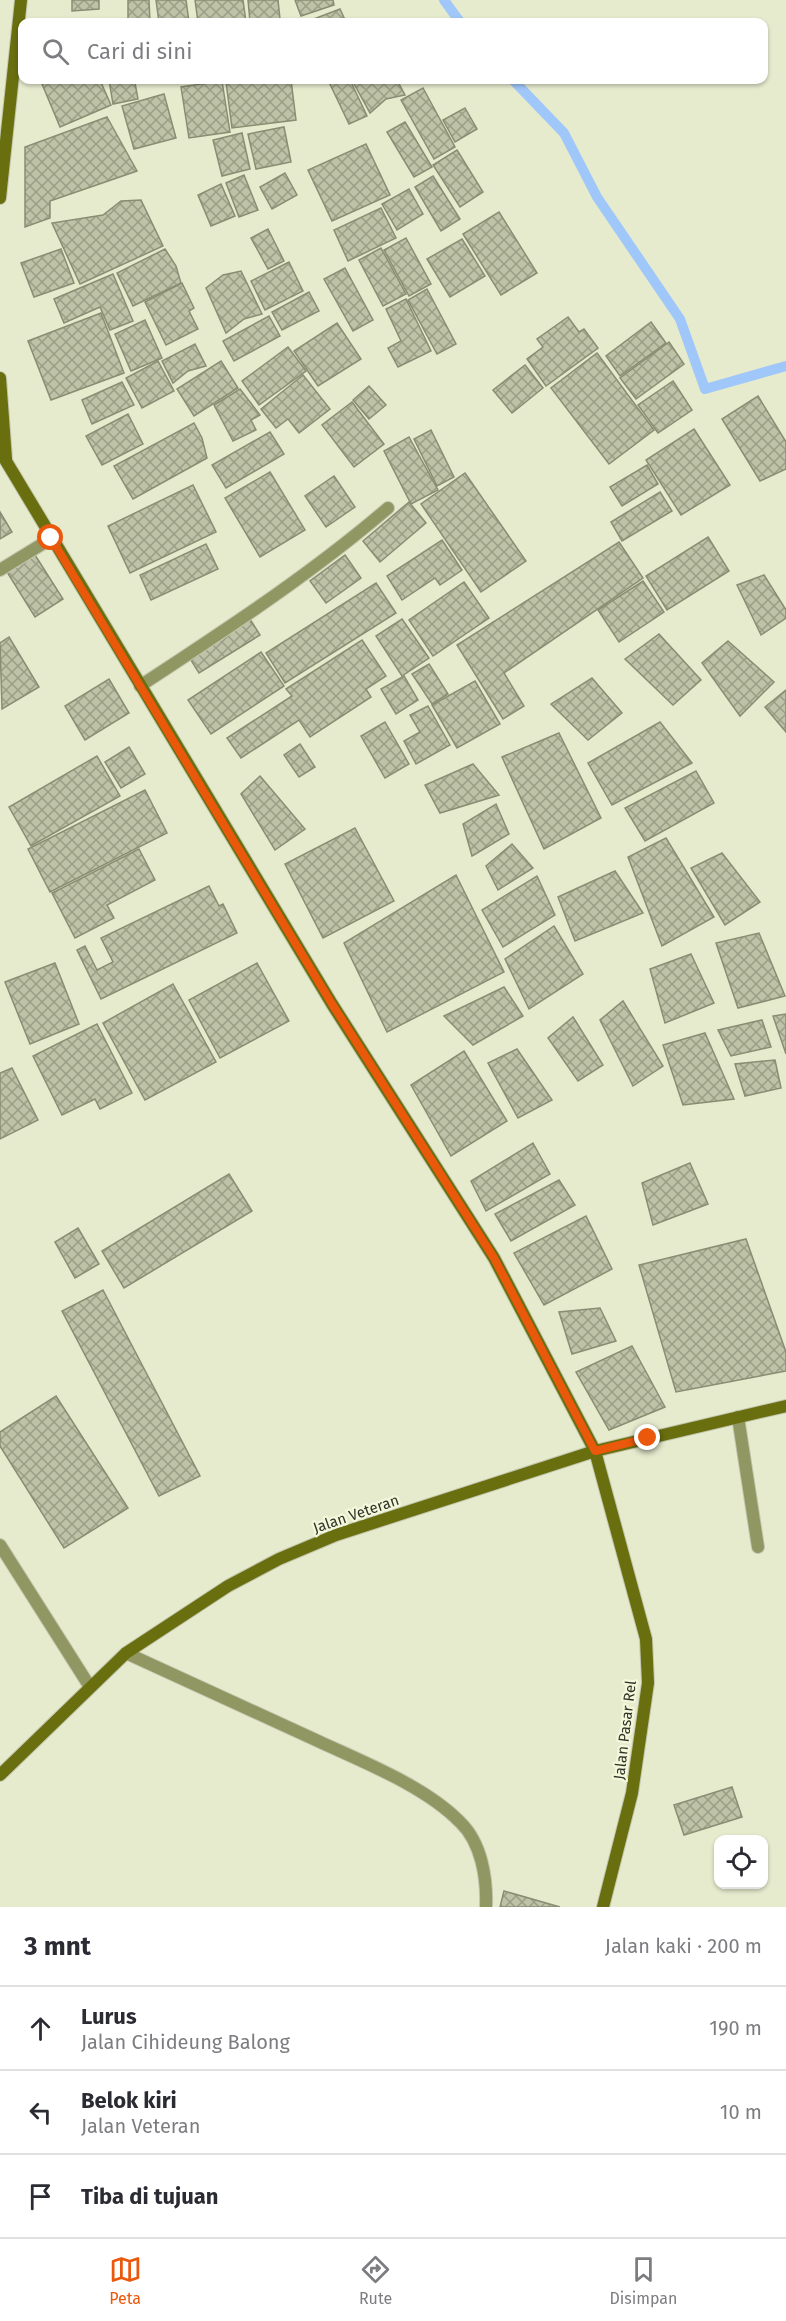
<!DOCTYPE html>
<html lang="id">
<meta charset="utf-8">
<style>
body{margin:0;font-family:"Fira Sans",sans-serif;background:#f7f7f7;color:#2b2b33}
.controls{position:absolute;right:18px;bottom:18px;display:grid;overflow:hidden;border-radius:12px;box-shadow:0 2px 4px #0004}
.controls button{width:54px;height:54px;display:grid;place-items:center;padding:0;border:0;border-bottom:2px solid #e1e1e2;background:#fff;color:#2b2b33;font:30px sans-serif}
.stop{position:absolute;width:18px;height:18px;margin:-14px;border:4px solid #ea580c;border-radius:50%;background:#fff}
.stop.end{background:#ea580c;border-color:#fff;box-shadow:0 2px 6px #0008}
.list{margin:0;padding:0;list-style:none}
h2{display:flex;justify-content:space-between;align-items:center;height:78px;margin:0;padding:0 24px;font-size:26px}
h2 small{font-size:20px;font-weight:400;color:#7c7c81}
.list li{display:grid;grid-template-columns:39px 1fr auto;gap:18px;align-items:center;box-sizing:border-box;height:84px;padding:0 24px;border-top:2px solid #e1e1e2}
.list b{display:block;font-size:22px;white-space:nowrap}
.list p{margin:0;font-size:20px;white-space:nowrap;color:#7c7c81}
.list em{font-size:20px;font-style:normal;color:#7c7c81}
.icon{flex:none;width:33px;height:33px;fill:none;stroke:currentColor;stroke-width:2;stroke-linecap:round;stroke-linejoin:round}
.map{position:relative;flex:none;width:786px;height:1907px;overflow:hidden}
.search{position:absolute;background:#fff;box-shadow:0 2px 4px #0004;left:18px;right:18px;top:18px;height:66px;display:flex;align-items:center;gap:15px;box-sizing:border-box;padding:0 21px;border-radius:12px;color:#7c7c81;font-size:22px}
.sheet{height:330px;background:#fff}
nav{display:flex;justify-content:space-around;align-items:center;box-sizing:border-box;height:84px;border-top:2px solid #e1e1e2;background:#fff;font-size:16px;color:#7c7c81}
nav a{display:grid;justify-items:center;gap:3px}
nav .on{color:#ea580c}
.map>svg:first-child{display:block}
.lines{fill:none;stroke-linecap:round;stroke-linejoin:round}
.stream{stroke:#a0c7f9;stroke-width:10}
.building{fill:url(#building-cross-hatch);stroke:#898d72;stroke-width:1.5}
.street-casing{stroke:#c3c6ad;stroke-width:14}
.secondary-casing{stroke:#c3c6ad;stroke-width:14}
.street{stroke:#919762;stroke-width:12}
.secondary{stroke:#696f0e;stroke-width:12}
.route{stroke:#ea580c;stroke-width:8}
.labels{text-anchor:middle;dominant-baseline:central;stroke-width:4.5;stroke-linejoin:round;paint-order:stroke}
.street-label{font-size:15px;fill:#323328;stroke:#f4f8db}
</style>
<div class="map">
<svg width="786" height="1907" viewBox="0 0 786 1907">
<defs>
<pattern id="building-cross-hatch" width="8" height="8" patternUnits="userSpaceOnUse" patternTransform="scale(1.5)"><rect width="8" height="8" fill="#bec2a6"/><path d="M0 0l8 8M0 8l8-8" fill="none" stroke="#9b9e87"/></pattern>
</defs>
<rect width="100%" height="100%" fill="#e7ebce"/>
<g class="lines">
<!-- stream -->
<g class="stream">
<path d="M 444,0 L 460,22"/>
<path d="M 513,80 L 564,133 L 597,197 L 680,319 L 705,389 L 786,366"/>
</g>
</g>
<!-- building -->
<g class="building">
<path d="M 72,0 L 99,0 L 99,9 L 72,11 Z"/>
<path d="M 128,0 L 149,0 L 150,22 L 128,22 Z"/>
<path d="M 156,0 L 186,0 L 189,22 L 159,22 Z"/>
<path d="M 195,0 L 243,0 L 246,22 L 198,22 Z"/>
<path d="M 248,0 L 278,0 L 280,19 L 250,22 Z"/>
<path d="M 295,0 L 333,0 L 334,5 L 301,16 Z"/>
<path d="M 340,9 L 346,22 L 306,22 Z"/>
<path d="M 53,80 L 100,80 L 111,105 L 60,127 L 42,84 Z"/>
<path d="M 109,80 L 157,80 L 135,83 L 138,99 L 113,104 Z"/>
<path d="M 249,80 L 291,80 L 296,120 L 232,128 L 226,82 Z"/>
<path d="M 328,80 L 350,80 L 367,116 L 349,124 Z"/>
<path d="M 352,80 L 397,80 L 405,95 L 386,99 L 370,113 Z"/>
<path d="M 222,81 L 230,132 L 189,138 L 181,87 Z"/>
<path d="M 423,88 L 455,147 L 434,159 L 401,100 Z"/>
<path d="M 164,94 L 176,138 L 134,149 L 122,106 Z"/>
<path d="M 465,108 L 477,129 L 455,142 L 443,120 Z"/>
<path d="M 107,117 L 137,171 L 50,201 L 50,218 L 25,227 L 25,147 Z"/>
<path d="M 405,122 L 432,167 L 414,177 L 387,132 Z"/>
<path d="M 284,127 L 291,162 L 256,169 L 248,134 Z"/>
<path d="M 242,133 L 250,169 L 222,176 L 213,140 Z"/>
<path d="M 366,144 L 390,195 L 332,221 L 308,170 Z"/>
<path d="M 457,150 L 483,192 L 460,207 L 433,165 Z"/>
<path d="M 285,173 L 297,195 L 272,209 L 260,187 Z"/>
<path d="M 244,175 L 258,210 L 239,217 L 226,183 Z"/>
<path d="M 433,176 L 460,219 L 441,231 L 415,187 Z"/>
<path d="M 221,184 L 235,216 L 211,226 L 198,195 Z"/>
<path d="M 409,189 L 423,214 L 397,230 L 382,204 Z"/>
<path d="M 141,200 L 163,246 L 80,284 L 52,223 L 103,215 L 121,201 Z"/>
<path d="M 381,208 L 396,238 L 348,261 L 334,230 Z"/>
<path d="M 499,212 L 537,273 L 501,295 L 463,234 Z"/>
<path d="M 268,229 L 284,261 L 268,269 L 251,238 Z"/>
<path d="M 406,238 L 431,284 L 409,296 L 384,250 Z"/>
<path d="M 462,239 L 485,276 L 450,297 L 427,259 Z"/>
<path d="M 381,248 L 406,294 L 383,306 L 359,260 Z"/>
<path d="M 61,249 L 74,283 L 34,297 L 21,263 Z"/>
<path d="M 165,249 L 176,266 L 181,283 L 133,306 L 117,273 Z"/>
<path d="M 289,262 L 303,291 L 265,310 L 251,281 Z"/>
<path d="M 345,268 L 373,320 L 353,331 L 324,279 Z"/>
<path d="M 241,271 L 262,314 L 244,319 L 226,333 L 206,288 L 223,275 Z"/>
<path d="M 113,274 L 133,321 L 110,330 L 100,307 L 64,323 L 54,299 Z"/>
<path d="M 182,283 L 194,308 L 189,311 L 198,329 L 166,345 L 145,302 Z"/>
<path d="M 427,289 L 456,344 L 437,354 L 408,300 Z"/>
<path d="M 309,292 L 319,311 L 282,330 L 272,312 Z"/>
<path d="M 406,299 L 431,351 L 398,367 L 388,348 L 401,341 L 386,309 Z"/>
<path d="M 101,313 L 124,373 L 51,400 L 28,341 Z"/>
<path d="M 269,316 L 280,336 L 234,361 L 223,341 Z"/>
<path d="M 568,317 L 579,332 L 584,329 L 598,348 L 546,386 L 527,359 L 543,347 L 537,339 Z"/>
<path d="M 145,320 L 162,358 L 131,371 L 115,334 Z"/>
<path d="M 651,322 L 666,343 L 620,376 L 606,356 Z"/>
<path d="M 337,323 L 361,359 L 318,386 L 294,351 Z"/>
<path d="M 669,342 L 684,364 L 636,399 L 620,378 Z"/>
<path d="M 195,344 L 206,366 L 188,371 L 173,383 L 162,361 Z"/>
<path d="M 288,347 L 306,371 L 259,405 L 242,381 Z"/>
<path d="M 597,353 L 654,430 L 609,464 L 551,388 Z"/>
<path d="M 158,361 L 174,391 L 142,408 L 126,378 Z"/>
<path d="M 221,361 L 238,388 L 194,416 L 177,389 Z"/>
<path d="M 525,365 L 543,388 L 512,413 L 493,390 Z"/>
<path d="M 303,375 L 330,409 L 299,433 L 288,419 L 276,428 L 261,409 Z"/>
<path d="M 673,381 L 692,410 L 658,433 L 638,405 Z"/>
<path d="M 122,382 L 134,405 L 92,424 L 82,400 Z"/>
<path d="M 369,386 L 386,405 L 369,419 L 353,400 Z"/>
<path d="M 240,389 L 260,415 L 251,420 L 256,430 L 233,441 L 214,405 Z"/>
<path d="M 758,396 L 786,442 L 786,469 L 760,481 L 722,419 Z"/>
<path d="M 352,402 L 384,444 L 354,467 L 322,425 Z"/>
<path d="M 128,414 L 143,444 L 102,465 L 86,436 Z"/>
<path d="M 194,423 L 202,438 L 207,458 L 133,499 L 114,466 Z"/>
<path d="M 694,429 L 730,485 L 681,515 L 646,460 Z"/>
<path d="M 431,430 L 454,477 L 437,486 L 414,439 Z"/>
<path d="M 270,432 L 284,454 L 226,488 L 212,465 Z"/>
<path d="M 409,437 L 438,490 L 411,504 L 384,451 Z"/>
<path d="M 647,465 L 658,484 L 622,506 L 610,487 Z"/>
<path d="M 270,472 L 305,530 L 260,557 L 225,498 Z"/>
<path d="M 465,473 L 526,561 L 481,592 L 421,504 Z"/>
<path d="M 334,476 L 355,507 L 326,527 L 305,496 Z"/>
<path d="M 193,485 L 216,532 L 130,573 L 108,526 Z"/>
<path d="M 660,492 L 672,511 L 622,541 L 611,522 Z"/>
<path d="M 409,502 L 426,523 L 380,562 L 363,541 Z"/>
<path d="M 0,512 L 12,532 L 0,539 Z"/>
<path d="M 708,537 L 729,571 L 667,610 L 646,576 Z"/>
<path d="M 442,540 L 462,570 L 440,585 L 435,578 L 402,600 L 387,576 Z"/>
<path d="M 619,542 L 643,578 L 504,673 L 524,706 L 503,719 L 457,645 Z"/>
<path d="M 206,544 L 218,569 L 151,600 L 140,575 Z"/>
<path d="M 35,555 L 63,599 L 35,617 L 7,572 Z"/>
<path d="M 345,555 L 361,578 L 326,603 L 310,581 Z"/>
<path d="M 764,575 L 786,610 L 786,618 L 761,635 L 737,585 Z"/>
<path d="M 643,581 L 664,612 L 619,642 L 598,610 Z"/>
<path d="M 464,582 L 489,618 L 433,656 L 409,620 Z"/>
<path d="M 376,583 L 396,613 L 285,683 L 266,653 Z"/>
<path d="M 250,619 L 260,635 L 199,673 L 189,657 Z"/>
<path d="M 402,619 L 429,658 L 402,676 L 376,636 Z"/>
<path d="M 659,634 L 701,680 L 673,705 L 625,659 Z"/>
<path d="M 9,637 L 39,687 L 2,709 L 0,643 Z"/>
<path d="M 362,640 L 386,676 L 366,689 L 371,697 L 310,737 L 299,720 L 241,758 L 227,738 L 292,696 L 286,689 Z"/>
<path d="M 728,641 L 774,682 L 740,716 L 702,663 Z"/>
<path d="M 261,652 L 284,686 L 211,734 L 188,700 Z"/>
<path d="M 429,664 L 448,694 L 432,704 L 412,674 Z"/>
<path d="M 404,676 L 418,700 L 396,714 L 381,689 Z"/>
<path d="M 592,678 L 622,713 L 588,740 L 551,704 Z"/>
<path d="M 109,679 L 129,713 L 85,740 L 65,706 Z"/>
<path d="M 475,681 L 500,724 L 457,748 L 432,705 Z"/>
<path d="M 786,690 L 786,732 L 765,707 Z"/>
<path d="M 428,706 L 450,745 L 416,764 L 404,741 L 420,732 L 410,715 Z"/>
<path d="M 385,722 L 409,764 L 385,778 L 361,736 Z"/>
<path d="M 660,722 L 692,763 L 612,805 L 588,763 Z"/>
<path d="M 559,733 L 601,818 L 544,849 L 502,757 Z"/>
<path d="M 300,744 L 315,767 L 299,777 L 284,755 Z"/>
<path d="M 129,747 L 145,774 L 121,788 L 105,762 Z"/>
<path d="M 97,756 L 120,796 L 31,846 L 9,807 Z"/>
<path d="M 473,764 L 499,795 L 440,813 L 425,785 Z"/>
<path d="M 696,771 L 714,803 L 645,841 L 625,808 Z"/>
<path d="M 260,776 L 305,829 L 275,850 L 241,794 Z"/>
<path d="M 145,790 L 167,833 L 50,892 L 28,849 Z"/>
<path d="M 496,804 L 509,834 L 472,856 L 463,824 Z"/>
<path d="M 355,828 L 394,901 L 323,938 L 285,864 Z"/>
<path d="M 666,838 L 714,917 L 662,946 L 628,857 Z"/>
<path d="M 512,844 L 533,868 L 498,890 L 486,866 Z"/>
<path d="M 139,849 L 155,880 L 107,905 L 114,918 L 75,938 L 52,893 Z"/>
<path d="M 722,853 L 760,902 L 725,925 L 691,868 Z"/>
<path d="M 615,871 L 643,913 L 575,941 L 558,897 Z"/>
<path d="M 456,875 L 504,972 L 387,1032 L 344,943 Z"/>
<path d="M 537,876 L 555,915 L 503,947 L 482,910 Z"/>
<path d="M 209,886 L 219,906 L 223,904 L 237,933 L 101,999 L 77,950 L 85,946 L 97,970 L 113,962 L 101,938 Z"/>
<path d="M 554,926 L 583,974 L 529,1009 L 505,959 Z"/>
<path d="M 759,933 L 785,996 L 738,1008 L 716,943 Z"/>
<path d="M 691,954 L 714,1003 L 665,1023 L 650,969 Z"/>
<path d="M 55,963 L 79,1024 L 30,1044 L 5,982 Z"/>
<path d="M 257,963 L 289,1021 L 220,1058 L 189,1000 Z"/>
<path d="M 173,984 L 216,1062 L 145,1100 L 103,1023 Z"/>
<path d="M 504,987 L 523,1016 L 473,1045 L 444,1016 Z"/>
<path d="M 623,1001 L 663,1066 L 633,1086 L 600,1020 Z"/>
<path d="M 786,1014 L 786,1054 L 773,1016 Z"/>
<path d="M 573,1017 L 603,1065 L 578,1081 L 548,1038 Z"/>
<path d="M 762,1020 L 771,1047 L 731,1056 L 718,1030 Z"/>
<path d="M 97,1024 L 132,1093 L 100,1109 L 95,1099 L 62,1115 L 33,1056 Z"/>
<path d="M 705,1033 L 734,1099 L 683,1105 L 663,1045 Z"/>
<path d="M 517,1049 L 552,1100 L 518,1118 L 488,1063 Z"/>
<path d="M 464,1051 L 507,1121 L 451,1156 L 411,1085 Z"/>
<path d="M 775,1060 L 781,1088 L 745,1096 L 735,1064 Z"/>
<path d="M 12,1068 L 38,1120 L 0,1139 L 0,1073 Z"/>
<path d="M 533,1143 L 550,1174 L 486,1211 L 471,1181 Z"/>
<path d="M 690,1163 L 708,1204 L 653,1225 L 642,1183 Z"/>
<path d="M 229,1174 L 252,1211 L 124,1288 L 102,1251 Z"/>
<path d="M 559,1180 L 575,1205 L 511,1241 L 495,1214 Z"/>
<path d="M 586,1216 L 612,1269 L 544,1305 L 514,1253 Z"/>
<path d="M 78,1228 L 99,1264 L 75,1278 L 55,1242 Z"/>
<path d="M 746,1239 L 786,1352 L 786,1371 L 676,1392 L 639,1265 Z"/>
<path d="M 103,1290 L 200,1476 L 159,1496 L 62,1311 Z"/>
<path d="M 600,1308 L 616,1341 L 572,1354 L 559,1312 Z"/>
<path d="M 632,1346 L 665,1407 L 609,1430 L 576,1372 Z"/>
<path d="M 56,1396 L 128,1508 L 64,1548 L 0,1446 L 0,1432 Z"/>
<path d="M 732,1787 L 742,1817 L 684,1835 L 674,1805 Z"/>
<path d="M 504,1891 L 560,1907 L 500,1907 Z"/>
</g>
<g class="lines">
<defs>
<g id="street">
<path d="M 0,570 L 52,538"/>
<path d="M 140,686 C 225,630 310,575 388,508"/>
<path d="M 738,1417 L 758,1547"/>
<path d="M 0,1545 L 90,1687"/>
<path d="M 126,1653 C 190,1682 254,1712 318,1741 C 363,1762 425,1786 460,1822 C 482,1843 487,1879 486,1907"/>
</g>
<g id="secondary">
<path d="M 0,198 L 21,0"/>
<path d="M 0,378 L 6,459"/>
<path d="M 0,451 L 332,1004 L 494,1258 L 595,1451 L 646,1639 L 648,1683 L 632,1793 L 603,1907"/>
<path d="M 0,1775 L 126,1653 L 228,1586 L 279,1559 L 336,1535 L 595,1451 L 786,1406"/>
</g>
</defs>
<!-- street casing -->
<use href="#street" class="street-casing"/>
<!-- secondary casing -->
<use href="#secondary" class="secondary-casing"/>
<!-- street -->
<use href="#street" class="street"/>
<!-- secondary -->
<use href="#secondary" class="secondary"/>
</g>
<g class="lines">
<!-- route -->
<path class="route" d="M 51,538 L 332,1004 L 494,1258 L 595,1451 L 648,1438"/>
</g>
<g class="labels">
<!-- street labels -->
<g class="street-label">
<text transform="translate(356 1514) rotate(-19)">Jalan Veteran</text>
<text transform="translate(625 1730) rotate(-83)">Jalan Pasar Rel</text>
</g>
</g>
</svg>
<div class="controls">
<button><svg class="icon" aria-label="locate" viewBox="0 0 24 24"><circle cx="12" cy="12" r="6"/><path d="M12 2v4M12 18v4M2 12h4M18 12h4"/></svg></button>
</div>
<div class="stop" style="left:51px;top:538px"></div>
<div class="stop end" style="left:648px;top:1438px"></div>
<div class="search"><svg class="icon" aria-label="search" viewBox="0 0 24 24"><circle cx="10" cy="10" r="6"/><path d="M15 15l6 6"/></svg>Cari di sini</div>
</div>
<section class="sheet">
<h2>3 mnt<small>Jalan kaki · 200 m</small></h2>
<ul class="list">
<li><svg class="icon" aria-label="ahead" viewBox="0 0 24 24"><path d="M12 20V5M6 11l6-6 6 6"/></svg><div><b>Lurus</b><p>Jalan Cihideung Balong</p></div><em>190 m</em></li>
<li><svg class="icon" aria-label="left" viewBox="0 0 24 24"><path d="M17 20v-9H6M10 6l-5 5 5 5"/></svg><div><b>Belok kiri</b><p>Jalan Veteran</p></div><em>10 m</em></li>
<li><svg class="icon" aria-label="arrive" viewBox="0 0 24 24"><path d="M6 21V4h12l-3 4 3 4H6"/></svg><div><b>Tiba di tujuan</b></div></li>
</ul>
</section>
<nav>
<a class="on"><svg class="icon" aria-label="map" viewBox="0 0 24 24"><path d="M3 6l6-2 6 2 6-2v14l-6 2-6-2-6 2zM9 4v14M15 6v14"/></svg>Peta</a>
<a><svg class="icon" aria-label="directions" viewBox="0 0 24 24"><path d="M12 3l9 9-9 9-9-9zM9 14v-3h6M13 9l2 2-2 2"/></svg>Rute</a>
<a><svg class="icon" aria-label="saved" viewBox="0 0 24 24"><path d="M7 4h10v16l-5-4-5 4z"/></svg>Disimpan</a>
</nav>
